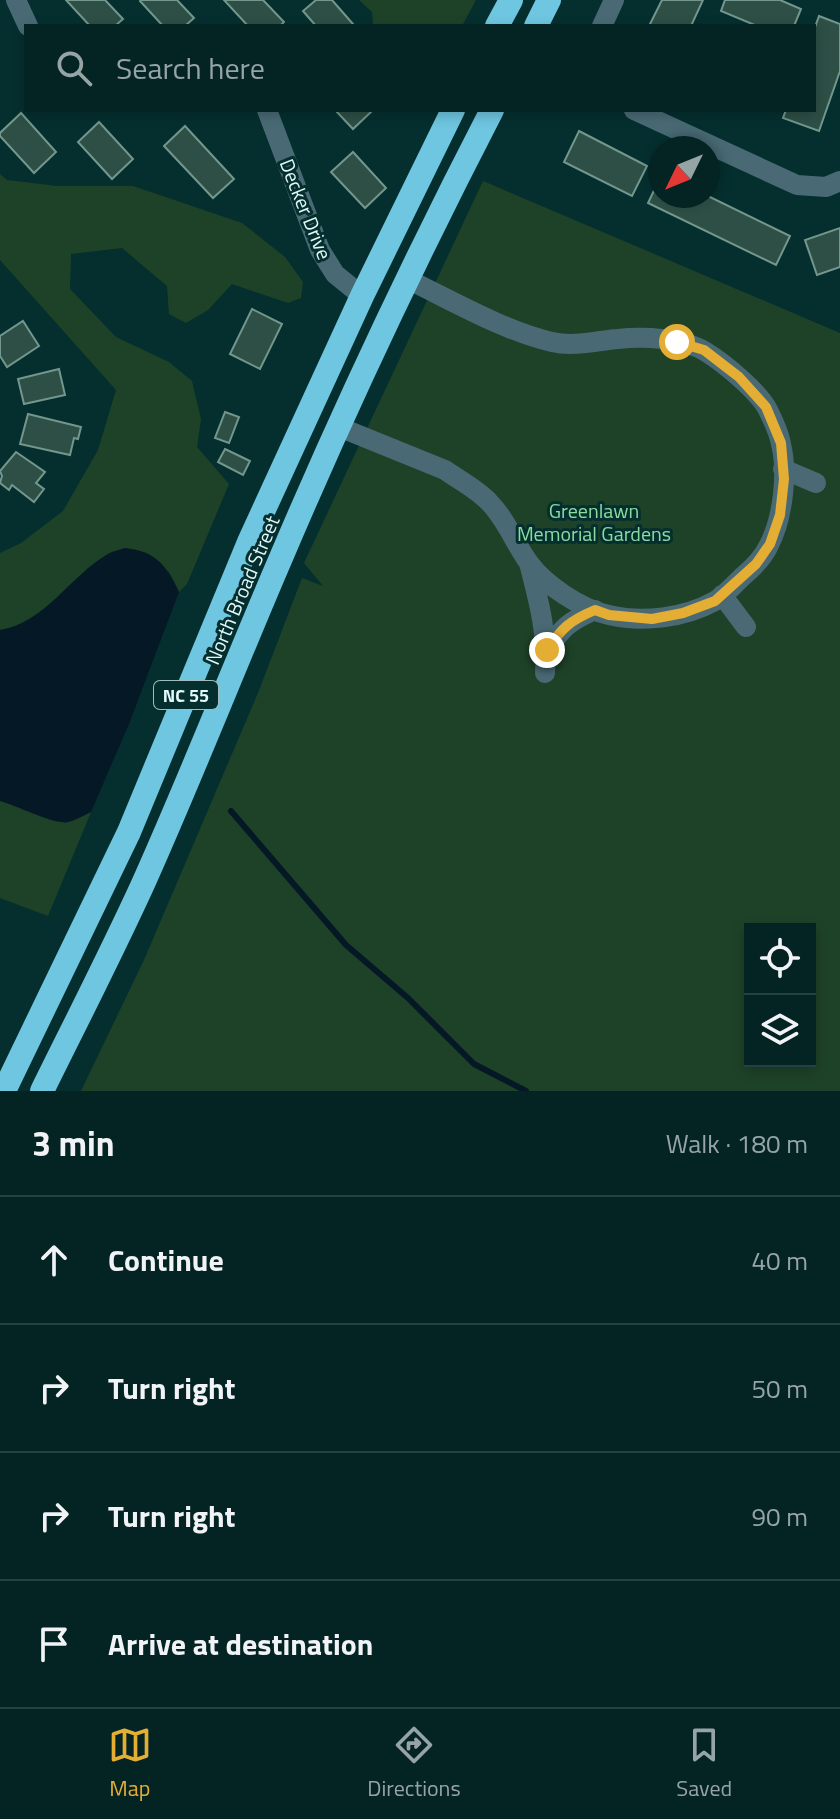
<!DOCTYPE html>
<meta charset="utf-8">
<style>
body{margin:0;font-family:"Titillium Web",sans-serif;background:#122f30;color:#f1f3f6}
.controls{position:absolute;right:24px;bottom:24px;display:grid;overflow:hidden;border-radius:0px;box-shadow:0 4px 12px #0003}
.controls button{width:72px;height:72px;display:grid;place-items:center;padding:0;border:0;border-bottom:2px solid #254041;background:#042323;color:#f1f3f6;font:40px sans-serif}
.compass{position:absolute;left:648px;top:136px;width:72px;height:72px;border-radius:50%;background:#042323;box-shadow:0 4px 12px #0003;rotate:227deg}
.stop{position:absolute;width:24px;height:24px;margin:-18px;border:6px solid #e4ae35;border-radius:50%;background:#fff}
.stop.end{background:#e4ae35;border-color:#fff;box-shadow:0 2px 8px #0008}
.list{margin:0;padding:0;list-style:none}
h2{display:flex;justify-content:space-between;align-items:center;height:104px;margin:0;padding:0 32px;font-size:34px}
h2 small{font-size:26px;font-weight:400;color:#97a4a6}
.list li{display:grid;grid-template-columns:52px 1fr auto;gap:24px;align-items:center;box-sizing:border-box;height:128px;padding:0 32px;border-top:2px solid #254041}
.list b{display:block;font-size:30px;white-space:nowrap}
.list em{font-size:26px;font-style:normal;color:#97a4a6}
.icon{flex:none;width:44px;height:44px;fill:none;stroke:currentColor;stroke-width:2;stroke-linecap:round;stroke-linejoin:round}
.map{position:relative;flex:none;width:840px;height:1091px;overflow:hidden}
.search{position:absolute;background:#042323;box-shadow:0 4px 12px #0003;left:24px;right:24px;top:24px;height:88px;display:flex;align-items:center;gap:20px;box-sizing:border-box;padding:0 28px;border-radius:0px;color:#97a4a6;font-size:30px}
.sheet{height:616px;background:#042323}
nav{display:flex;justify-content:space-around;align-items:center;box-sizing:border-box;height:112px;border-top:2px solid #254041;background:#042323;font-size:22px;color:#97a4a6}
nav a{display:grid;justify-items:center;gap:4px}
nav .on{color:#e4ae35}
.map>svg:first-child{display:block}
.green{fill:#1e4228;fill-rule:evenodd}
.water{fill:#051825}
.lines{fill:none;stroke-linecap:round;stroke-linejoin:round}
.stream{stroke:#051825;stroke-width:6}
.building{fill:#2d4f46;stroke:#73978c;stroke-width:2}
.minor{stroke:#496a75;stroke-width:20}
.highway{stroke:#6fc6e0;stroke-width:24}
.route{stroke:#e4ae35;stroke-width:10}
.labels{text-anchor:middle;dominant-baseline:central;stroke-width:6;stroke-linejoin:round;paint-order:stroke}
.shield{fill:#052f2f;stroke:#a0bcbc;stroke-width:2}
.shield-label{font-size:18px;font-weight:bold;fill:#e3f8f8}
.street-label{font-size:20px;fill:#e3f8f8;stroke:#052f2f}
.park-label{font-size:20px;fill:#89de9f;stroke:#052f2f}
</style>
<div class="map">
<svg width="840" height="1091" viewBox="0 0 840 1091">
<rect width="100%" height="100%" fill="#052f2f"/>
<!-- green -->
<g class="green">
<path d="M 359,0 L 476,0 L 462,26 L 373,26 L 372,12 Z"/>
<path d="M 0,174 L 7,180 L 57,186 L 133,186 L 242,223 L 285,257 L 303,282 L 301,298 L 288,303 L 232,284 L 208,310 L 186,323 L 169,314 L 167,286 L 122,248 L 71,254 L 70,289 L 116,337 L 169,362 L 192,381 L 201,419 L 197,447 L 229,484 L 187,584 L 179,592 L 169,572 L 125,548 C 120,550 113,551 108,554 C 70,576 45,623 0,630 L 0,553 L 21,543 L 63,511 L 98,450 L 116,390 L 0,260 Z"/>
<path d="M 483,181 L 840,333 L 840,1091 L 81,1091 L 144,960 L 258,693 L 302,578 L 323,586 L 304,563 ZM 750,929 L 810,929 L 810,1061 L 750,1061 Z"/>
<path d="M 0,801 L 66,823 L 91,812 L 48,916 L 0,898 Z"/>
</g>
<!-- water -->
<path class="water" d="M 125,548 C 156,551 167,566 179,592 L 129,724 L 91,812 C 84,815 75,821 67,822 C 54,825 16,805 0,801 L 0,630 C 45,623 70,576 108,554 C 113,551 120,550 125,548 Z"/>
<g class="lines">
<!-- stream -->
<path class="stream" d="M 231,811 L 346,945 L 408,998 L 474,1064 L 526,1091"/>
</g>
<!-- building -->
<g class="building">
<path d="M 66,0 L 105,0 L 123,19 L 115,26 L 90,26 Z"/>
<path d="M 141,0 L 177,0 L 194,18 L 185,26 L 163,26 L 140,1 Z"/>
<path d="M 224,0 L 263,0 L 284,22 L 280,26 L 248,26 Z"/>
<path d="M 316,0 L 332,0 L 353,24 L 351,26 L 316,26 L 303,11 Z"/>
<path d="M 662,0 L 703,0 L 691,26 L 649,26 Z"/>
<path d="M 725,0 L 780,0 L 801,9 L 794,26 L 757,26 L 721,11 Z"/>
<path d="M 819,16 L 840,24 L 840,71 L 819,131 L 783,118 L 786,110 L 814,110 L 814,30 Z"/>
<path d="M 335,110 L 371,110 L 372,111 L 353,129 Z"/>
<path d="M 21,113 L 56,152 L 34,173 L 0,136 L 0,133 Z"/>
<path d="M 99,122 L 133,159 L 112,179 L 78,142 Z"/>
<path d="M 185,126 L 234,179 L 213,198 L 164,146 Z"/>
<path d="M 579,131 L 647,166 L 632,196 L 564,162 Z"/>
<path d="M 353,152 L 386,188 L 365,208 L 331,172 Z"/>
<path d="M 660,178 L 660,196 L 708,196 L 790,236 L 776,265 L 648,203 Z"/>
<path d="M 840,228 L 840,267 L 817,275 L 805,240 Z"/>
<path d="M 252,309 L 282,324 L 260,369 L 230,354 Z"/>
<path d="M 23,321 L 39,346 L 7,367 L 0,356 L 0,336 Z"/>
<path d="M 59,369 L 65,395 L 24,404 L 18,379 Z"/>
<path d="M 225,412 L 239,417 L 229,443 L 215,438 Z"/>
<path d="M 28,414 L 81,427 L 78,439 L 74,438 L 70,455 L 20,444 Z"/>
<path d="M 225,449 L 250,461 L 243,475 L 218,462 Z"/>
<path d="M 16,452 L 45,472 L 36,483 L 44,489 L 34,502 L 12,485 L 9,490 L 0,483 L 2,476 L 0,471 Z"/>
</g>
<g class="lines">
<!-- minor -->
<g class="minor">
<path d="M 16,0 L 28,26"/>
<path d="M 602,26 L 614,0"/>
<path d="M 267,110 L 320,250 L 335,274 L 362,296"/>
<path d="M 634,110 L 797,185 L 826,187 L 840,181"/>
<path d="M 339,427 L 445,470 C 459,480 477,489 489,502 C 506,519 515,544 529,563 C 545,585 581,609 609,615 C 643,623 684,618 715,601 C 725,595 734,585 742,577 C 753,568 763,558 769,545 C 783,518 788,473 781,444 C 779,433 773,420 768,410 C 759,392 724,363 706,352 C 684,338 643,336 618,339 C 595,341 574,347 552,342 C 504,331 451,300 407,279"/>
<path d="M 783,469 L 816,483"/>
<path d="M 530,567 C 539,602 548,636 545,673"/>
<path d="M 722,595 L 746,627"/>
<path d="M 547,650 C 562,628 569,621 595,610"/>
</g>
<!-- highway -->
<g class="highway">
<path d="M 497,26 L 511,0"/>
<path d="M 536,26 L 549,0"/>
<path d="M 4,1091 L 129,832 L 249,542 L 362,296 L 453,110"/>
<path d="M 42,1091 C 76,1022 111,954 143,884 C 191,777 234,667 280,560 C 345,407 416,257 492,110"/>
</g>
</g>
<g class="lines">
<!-- route -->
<path class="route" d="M 547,650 C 562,628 569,621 595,610 L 609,615 L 652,619 L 683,613 L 715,601 L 756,564 L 770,544 L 780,515 L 784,479 L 781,443 L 766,407 L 739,377 L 704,350 L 677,342"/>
</g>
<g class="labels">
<!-- shield labels -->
<rect class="shield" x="154" y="681" width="64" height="28" rx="6"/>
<g class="shield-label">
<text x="186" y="695">NC 55</text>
</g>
<!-- street labels -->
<g class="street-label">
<text transform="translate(306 209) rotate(68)">Decker Drive</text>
<text transform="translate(242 590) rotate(-67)">North Broad Street</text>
</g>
<!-- park labels -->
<g class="park-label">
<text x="594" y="510">Greenlawn<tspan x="594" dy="23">Memorial Gardens</tspan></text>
</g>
</g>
</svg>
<div class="controls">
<button><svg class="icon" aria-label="locate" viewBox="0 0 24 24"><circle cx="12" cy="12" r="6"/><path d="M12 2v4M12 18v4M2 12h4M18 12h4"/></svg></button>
<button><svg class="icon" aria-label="layers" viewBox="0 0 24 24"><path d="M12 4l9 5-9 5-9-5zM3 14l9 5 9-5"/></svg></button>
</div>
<svg class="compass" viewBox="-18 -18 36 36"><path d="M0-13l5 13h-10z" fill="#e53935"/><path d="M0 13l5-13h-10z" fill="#97a4a6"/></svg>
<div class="stop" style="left:677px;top:342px"></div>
<div class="stop end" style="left:547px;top:650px"></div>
<div class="search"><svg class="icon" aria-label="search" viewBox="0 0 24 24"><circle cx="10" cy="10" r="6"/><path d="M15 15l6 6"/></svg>Search here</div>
</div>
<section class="sheet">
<h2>3 min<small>Walk · 180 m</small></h2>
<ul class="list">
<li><svg class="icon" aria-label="ahead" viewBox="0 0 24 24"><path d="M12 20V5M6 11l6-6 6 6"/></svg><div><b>Continue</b></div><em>40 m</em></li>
<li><svg class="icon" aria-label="right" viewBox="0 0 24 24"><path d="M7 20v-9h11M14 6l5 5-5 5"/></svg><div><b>Turn right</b></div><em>50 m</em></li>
<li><svg class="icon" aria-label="right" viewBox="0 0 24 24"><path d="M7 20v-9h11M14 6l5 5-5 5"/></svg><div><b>Turn right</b></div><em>90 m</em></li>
<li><svg class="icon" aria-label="arrive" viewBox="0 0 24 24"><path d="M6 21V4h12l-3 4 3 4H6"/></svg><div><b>Arrive at destination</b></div></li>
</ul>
</section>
<nav>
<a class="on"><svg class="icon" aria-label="map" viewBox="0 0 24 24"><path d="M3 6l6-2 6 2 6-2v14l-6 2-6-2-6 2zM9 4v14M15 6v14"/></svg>Map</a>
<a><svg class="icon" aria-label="directions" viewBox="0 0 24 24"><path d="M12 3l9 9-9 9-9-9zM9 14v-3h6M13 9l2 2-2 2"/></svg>Directions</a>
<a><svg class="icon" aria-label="saved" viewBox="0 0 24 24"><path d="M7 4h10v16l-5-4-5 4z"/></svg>Saved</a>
</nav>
